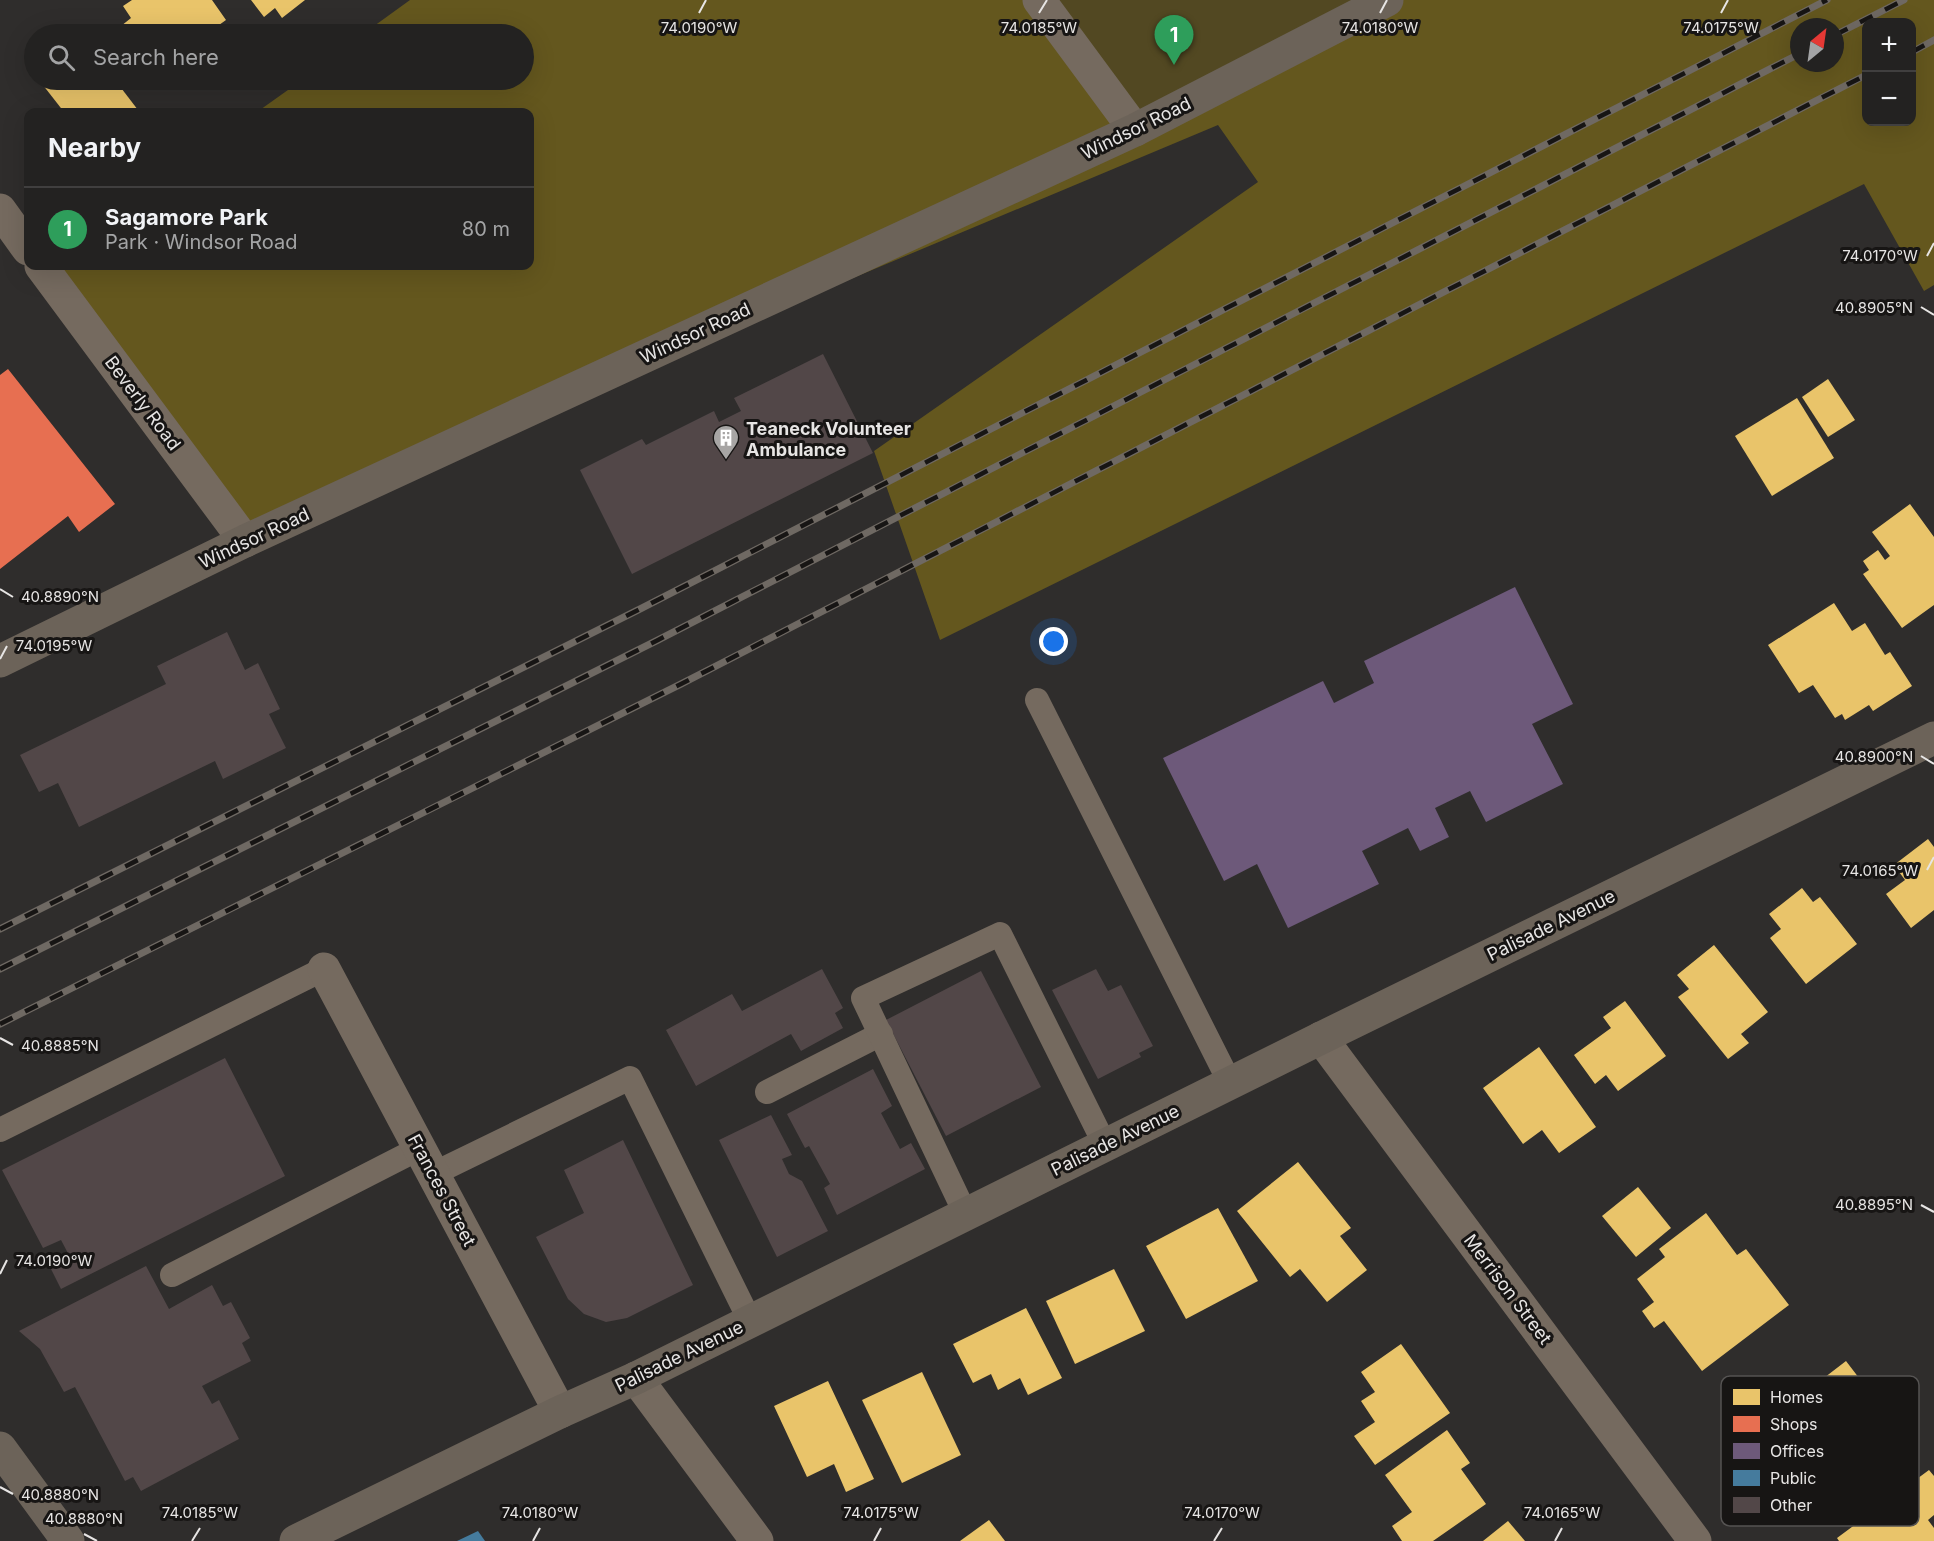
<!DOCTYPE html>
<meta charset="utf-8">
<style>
body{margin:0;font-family:Inter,sans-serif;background:#2b2a2a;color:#f1f3f6}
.controls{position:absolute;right:18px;top:18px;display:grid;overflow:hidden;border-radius:12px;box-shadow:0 6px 24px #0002}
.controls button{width:54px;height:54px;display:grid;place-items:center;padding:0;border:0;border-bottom:2px solid #403f3f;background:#232221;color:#f1f3f6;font:30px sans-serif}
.compass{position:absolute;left:1790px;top:18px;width:54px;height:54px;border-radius:50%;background:#232221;box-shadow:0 6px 24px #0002;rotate:29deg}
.you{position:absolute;left:1054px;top:642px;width:21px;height:21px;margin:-15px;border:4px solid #fff;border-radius:50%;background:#1a73e8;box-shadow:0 0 0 9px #1a73e833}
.badge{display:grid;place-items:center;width:39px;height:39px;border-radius:50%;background:#8c9099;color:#fff;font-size:20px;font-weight:700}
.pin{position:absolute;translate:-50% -50px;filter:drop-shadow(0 2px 3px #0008)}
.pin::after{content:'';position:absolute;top:32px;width:21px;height:18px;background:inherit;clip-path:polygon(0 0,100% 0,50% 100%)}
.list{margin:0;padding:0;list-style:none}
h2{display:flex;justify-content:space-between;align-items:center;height:78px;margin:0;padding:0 24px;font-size:26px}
h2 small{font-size:20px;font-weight:400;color:#a3a4a5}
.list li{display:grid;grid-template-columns:39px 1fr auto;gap:18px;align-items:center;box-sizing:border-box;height:84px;padding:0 24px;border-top:2px solid #403f3f}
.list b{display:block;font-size:22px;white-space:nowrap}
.list p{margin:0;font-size:20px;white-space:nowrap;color:#a3a4a5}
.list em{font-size:20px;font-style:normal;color:#a3a4a5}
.icon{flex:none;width:33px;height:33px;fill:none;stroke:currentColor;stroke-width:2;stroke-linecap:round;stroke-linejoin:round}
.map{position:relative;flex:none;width:1934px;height:1541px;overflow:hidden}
.search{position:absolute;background:#232221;box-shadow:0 6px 24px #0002;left:24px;top:24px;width:510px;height:66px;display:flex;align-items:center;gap:15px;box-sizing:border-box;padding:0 21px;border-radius:33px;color:#a3a4a5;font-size:22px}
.panel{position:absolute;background:#232221;box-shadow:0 6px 24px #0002;left:24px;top:108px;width:510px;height:162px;border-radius:12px}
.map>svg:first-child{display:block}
.green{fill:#524822}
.forest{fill:#64571e;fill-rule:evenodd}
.homes{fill:#e9c46a}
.shops{fill:#e76f51}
.offices{fill:#6d597a}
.public{fill:#457b9d}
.building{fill:#524748}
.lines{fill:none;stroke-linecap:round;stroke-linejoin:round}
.lane{stroke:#756a5f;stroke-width:24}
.street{stroke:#756a5f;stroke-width:33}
.secondary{stroke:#6c6359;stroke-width:33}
.rail-casing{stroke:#6f6963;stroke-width:7}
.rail{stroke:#171514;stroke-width:4.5;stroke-dasharray:14;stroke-linecap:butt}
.ticks{fill:none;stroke:#e7e5e4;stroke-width:2}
.labels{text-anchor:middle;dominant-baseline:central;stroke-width:6;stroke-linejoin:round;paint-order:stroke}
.street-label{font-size:18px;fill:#e7e5e4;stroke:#171514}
.poi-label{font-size:18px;font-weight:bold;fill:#e7e5e4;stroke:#171514;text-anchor:start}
.key{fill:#171514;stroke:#555352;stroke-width:1.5}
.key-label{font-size:16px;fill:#e7e5e4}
.ticks-label{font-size:15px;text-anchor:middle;fill:#e7e5e4;stroke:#171514;stroke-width:6;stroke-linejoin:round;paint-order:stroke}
</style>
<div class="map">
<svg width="1934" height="1541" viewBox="0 0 1934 1541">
<rect width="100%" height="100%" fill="#2f2d2c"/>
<!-- green -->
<path class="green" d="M 1039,0 L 1387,0 L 1135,130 Z"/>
<!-- forest -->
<path class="forest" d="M 410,0 L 1039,0 L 1136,130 L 1387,0 L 1934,0 L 1934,285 L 1924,291 L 1864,184 L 940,640 L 874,451 L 1258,182 L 1218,125 L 798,301 L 245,541 L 49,266 L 530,266 L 530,112 L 257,112 L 302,80 L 524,80 L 524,34 L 363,34 ZM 1866,22 L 1912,22 L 1912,122 L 1866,122 ZM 1799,27 L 1835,27 L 1835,63 L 1799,63 Z"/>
<!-- homes -->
<g class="homes">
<path d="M 132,0 L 212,0 L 226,20 L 212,30 L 215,34 L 119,34 L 116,30 L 131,18 L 123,6 Z"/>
<path d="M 251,0 L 305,0 L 282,18 L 275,8 L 264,17 Z"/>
<path d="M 39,80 L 115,80 L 138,110 L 135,112 L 64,112 Z"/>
<path d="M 1828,379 L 1855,420 L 1828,437 L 1802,397 Z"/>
<path d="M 1797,398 L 1834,458 L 1772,496 L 1735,436 Z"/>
<path d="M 1910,504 L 1934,537 L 1934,605 L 1902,628 L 1863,574 L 1869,570 L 1863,561 L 1878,550 L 1885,560 L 1890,556 L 1872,532 Z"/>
<path d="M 1834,603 L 1852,631 L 1865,623 L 1885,655 L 1890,652 L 1912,686 L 1873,711 L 1869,705 L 1845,720 L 1842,714 L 1835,718 L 1813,685 L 1799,693 L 1768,645 Z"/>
<path d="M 1928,839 L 1934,847 L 1934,910 L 1911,928 L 1886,894 L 1905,880 L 1894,865 Z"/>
<path d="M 1802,888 L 1813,902 L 1820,897 L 1857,944 L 1806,984 L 1770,938 L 1781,929 L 1769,914 Z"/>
<path d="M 1714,945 L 1768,1012 L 1741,1034 L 1749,1043 L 1728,1059 L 1678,997 L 1689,989 L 1677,975 Z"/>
<path d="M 1625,1001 L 1666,1056 L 1618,1091 L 1606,1075 L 1595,1084 L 1574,1055 L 1611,1028 L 1603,1017 Z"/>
<path d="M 1539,1047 L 1596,1127 L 1559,1153 L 1542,1130 L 1523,1144 L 1483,1088 Z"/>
<path d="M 1298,1162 L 1351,1228 L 1340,1236 L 1367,1270 L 1327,1302 L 1300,1269 L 1290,1277 L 1237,1211 Z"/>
<path d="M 1638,1187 L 1671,1228 L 1636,1257 L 1602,1216 Z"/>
<path d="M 1218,1208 L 1258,1281 L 1186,1319 L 1146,1246 Z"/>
<path d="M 1706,1213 L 1737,1255 L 1746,1249 L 1789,1305 L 1702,1371 L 1664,1321 L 1654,1328 L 1642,1311 L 1654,1302 L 1637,1279 L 1665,1257 L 1659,1249 Z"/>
<path d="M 1114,1269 L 1145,1331 L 1075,1364 L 1046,1301 Z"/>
<path d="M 1026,1308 L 1062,1378 L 1028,1395 L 1020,1378 L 998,1390 L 991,1374 L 973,1383 L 953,1344 Z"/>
<path d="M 1401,1344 L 1450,1413 L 1375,1465 L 1354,1436 L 1375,1422 L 1361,1401 L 1375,1392 L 1361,1372 Z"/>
<path d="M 1846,1361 L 1872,1395 L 1864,1402 L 1901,1451 L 1824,1511 L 1790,1467 L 1799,1461 L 1768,1421 Z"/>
<path d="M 922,1372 L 961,1455 L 902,1483 L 862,1400 Z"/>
<path d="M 828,1381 L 874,1479 L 846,1492 L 834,1464 L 807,1477 L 774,1406 Z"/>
<path d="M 1447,1430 L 1470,1463 L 1461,1469 L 1486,1504 L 1433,1541 L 1402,1541 L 1392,1526 L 1412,1512 L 1385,1475 Z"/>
<path d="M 1929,1470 L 1934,1476 L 1934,1515 L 1928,1520 L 1934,1528 L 1934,1541 L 1839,1541 L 1837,1538 Z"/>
<path d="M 989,1520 L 1005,1541 L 960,1541 Z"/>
<path d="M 1508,1521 L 1525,1541 L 1483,1541 Z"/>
</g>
<!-- shops -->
<path class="shops" d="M 8,369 L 115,504 L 79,532 L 68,516 L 0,569 L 0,375 Z"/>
<!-- offices -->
<path class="offices" d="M 1515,587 L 1573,704 L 1532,724 L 1563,784 L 1486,822 L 1470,791 L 1435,808 L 1449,837 L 1420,851 L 1408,828 L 1362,851 L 1379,884 L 1288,928 L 1257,864 L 1224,881 L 1163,758 L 1323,681 L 1334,703 L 1374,683 L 1364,661 Z"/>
<!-- public -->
<path class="public" d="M 478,1531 L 485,1541 L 457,1541 Z"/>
<!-- building -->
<g class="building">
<path d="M 823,354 L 873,453 L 632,574 L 580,470 L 642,439 L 646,445 L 714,411 L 719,422 L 741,411 L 734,398 Z"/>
<path d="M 227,632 L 245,670 L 258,663 L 280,709 L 269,714 L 286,748 L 223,779 L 215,761 L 79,827 L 58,783 L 39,792 L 20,755 L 166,684 L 157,666 Z"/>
<path d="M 822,969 L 843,1008 L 835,1013 L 843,1028 L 801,1051 L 791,1034 L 696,1086 L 666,1030 L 732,994 L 742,1011 Z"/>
<path d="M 1096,969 L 1108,991 L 1121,985 L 1153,1046 L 1139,1053 L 1141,1057 L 1098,1079 L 1052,990 Z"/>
<path d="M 981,971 L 1041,1087 L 946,1136 L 886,1020 Z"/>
<path d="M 225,1058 L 285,1176 L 61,1289 L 51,1269 L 71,1259 L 61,1240 L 43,1248 L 2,1170 Z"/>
<path d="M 873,1069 L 892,1106 L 881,1113 L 900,1149 L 911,1143 L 925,1169 L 837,1215 L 824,1188 L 830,1184 L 809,1146 L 805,1148 L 787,1114 Z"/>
<path d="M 771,1115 L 792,1155 L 782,1159 L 789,1174 L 802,1181 L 828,1231 L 777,1257 L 719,1140 Z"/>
<path d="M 623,1140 L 693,1285 L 627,1318 L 606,1322 L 584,1314 L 568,1299 L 536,1237 L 584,1213 L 564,1170 Z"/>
<path d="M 146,1266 L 169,1309 L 212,1285 L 223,1306 L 231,1302 L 250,1338 L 242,1343 L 251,1361 L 202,1386 L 212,1404 L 219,1400 L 239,1439 L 141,1491 L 133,1477 L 125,1481 L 75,1387 L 64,1392 L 40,1349 L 19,1331 Z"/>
</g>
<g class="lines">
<!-- lane -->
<g class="lane">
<path d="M 1037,700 L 1230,1083"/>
<path d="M 767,1092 L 881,1034"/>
<path d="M 0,1130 L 324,969"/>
<path d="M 433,1174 L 630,1078 L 750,1321"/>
<path d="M 966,1215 L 863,998 L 1000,934 L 1105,1145"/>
<path d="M 172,1275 L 420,1148"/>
</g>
<!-- street -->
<g class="street">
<path d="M 1039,0 L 1135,130"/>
<path d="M 0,210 L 28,249"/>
<path d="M 41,266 L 245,541"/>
<path d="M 324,969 L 560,1412"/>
<path d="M 1321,1038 L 1695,1541"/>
<path d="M 636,1378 L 757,1541"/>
</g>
<!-- secondary -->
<g class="secondary">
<path d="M 0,661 L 245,541 L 1135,130 L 1387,0"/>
<path d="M 0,1448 L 68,1541"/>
<path d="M 296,1541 L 560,1412 L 636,1378 L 1321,1038 L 1934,738"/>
</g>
<defs>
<g id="rail">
<path d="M 1835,35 L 1904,0"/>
<path d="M 1912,52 L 1934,40"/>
<path d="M 0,929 L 642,608 L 1827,0"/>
<path d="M 0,969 L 658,640 L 1799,54"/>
<path d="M 0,1024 L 681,684 L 1866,75"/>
</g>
</defs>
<!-- rail casing -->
<use href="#rail" class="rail-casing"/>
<!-- rail -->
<use href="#rail" class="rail"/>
</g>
<!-- ticks -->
<path class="ticks" d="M 699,13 L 706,0M 1039,13 L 1047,0M 1380,13 L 1387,0M 1721,13 L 1728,0M 1927,256 L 1934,243M 1921,307 L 1934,315M 0,589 L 13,597M 0,659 L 7,646M 1921,756 L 1934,764M 1927,870 L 1934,857M 0,1038 L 13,1045M 1921,1205 L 1934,1212M 0,1274 L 7,1260M 0,1487 L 13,1494M 84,1534 L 97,1541M 192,1541 L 200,1528M 533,1541 L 540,1528M 874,1541 L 881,1528M 1214,1541 L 1222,1528M 1555,1541 L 1562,1528"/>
<!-- icons -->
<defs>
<symbol id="building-pin" viewBox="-11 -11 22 30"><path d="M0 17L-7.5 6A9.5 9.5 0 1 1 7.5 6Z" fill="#a7a5a4" stroke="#171514"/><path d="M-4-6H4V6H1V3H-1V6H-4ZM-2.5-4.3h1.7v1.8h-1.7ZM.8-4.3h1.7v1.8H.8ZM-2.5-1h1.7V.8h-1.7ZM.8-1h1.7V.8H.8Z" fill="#fff"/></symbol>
</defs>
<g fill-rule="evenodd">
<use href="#building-pin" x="711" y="423" width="30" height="40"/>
</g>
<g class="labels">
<!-- street labels -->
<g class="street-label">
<text transform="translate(1136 128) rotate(-26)">Windsor Road</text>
<text transform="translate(695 333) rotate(-25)">Windsor Road</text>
<text transform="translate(143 403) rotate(53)">Beverly Road</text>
<text transform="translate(254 538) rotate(-25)">Windsor Road</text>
<text transform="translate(1551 925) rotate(-26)">Palisade Avenue</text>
<text transform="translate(1115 1140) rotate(-26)">Palisade Avenue</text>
<text transform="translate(442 1190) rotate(62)">Frances Street</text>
<text transform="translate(1508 1289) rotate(53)">Merrison Street</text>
<text transform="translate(679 1356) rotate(-26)">Palisade Avenue</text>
</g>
<!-- poi labels -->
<g class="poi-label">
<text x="746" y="428">Teaneck Volunteer<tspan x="746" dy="21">Ambulance</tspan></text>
</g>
</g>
<!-- legend -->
<rect x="1721" y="1376" width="198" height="150" rx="9" class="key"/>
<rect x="1733" y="1389" width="27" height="16" fill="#e9c46a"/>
<rect x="1733" y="1416" width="27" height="16" fill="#e76f51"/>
<rect x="1733" y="1443" width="27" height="16" fill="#6d597a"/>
<rect x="1733" y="1470" width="27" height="16" fill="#457b9d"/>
<rect x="1733" y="1497" width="27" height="16" fill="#524748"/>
<g class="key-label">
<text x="1770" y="1403">Homes</text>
<text x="1770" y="1430">Shops</text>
<text x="1770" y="1457">Offices</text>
<text x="1770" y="1484">Public</text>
<text x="1770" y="1511">Other</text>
</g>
<g class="ticks-label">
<text x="699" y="33">74.0190°W</text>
<text x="1039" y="33">74.0185°W</text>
<text x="1380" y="33">74.0180°W</text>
<text x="1721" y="33">74.0175°W</text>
<text x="1880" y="261">74.0170°W</text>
<text x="1874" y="313">40.8905°N</text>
<text x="60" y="602">40.8890°N</text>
<text x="54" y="651">74.0195°W</text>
<text x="1874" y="762">40.8900°N</text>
<text x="1880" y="876">74.0165°W</text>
<text x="60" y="1051">40.8885°N</text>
<text x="1874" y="1210">40.8895°N</text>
<text x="54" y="1266">74.0190°W</text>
<text x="60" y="1500">40.8880°N</text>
<text x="200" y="1518">74.0185°W</text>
<text x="540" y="1518">74.0180°W</text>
<text x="881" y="1518">74.0175°W</text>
<text x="1222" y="1518">74.0170°W</text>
<text x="1562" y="1518">74.0165°W</text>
<text x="84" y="1524">40.8880°N</text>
</g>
</svg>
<div class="controls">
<button>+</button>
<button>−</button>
</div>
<svg class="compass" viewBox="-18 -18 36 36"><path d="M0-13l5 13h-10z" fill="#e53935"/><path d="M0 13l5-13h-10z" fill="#a3a4a5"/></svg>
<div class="you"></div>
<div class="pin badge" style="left:1174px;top:65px;background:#2e9e5b">1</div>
<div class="search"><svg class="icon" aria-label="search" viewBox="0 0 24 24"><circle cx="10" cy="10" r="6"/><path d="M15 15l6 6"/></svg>Search here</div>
<section class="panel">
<h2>Nearby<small></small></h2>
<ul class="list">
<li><span class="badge" style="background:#2e9e5b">1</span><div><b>Sagamore Park</b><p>Park · Windsor Road</p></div><em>80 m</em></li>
</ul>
</section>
</div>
